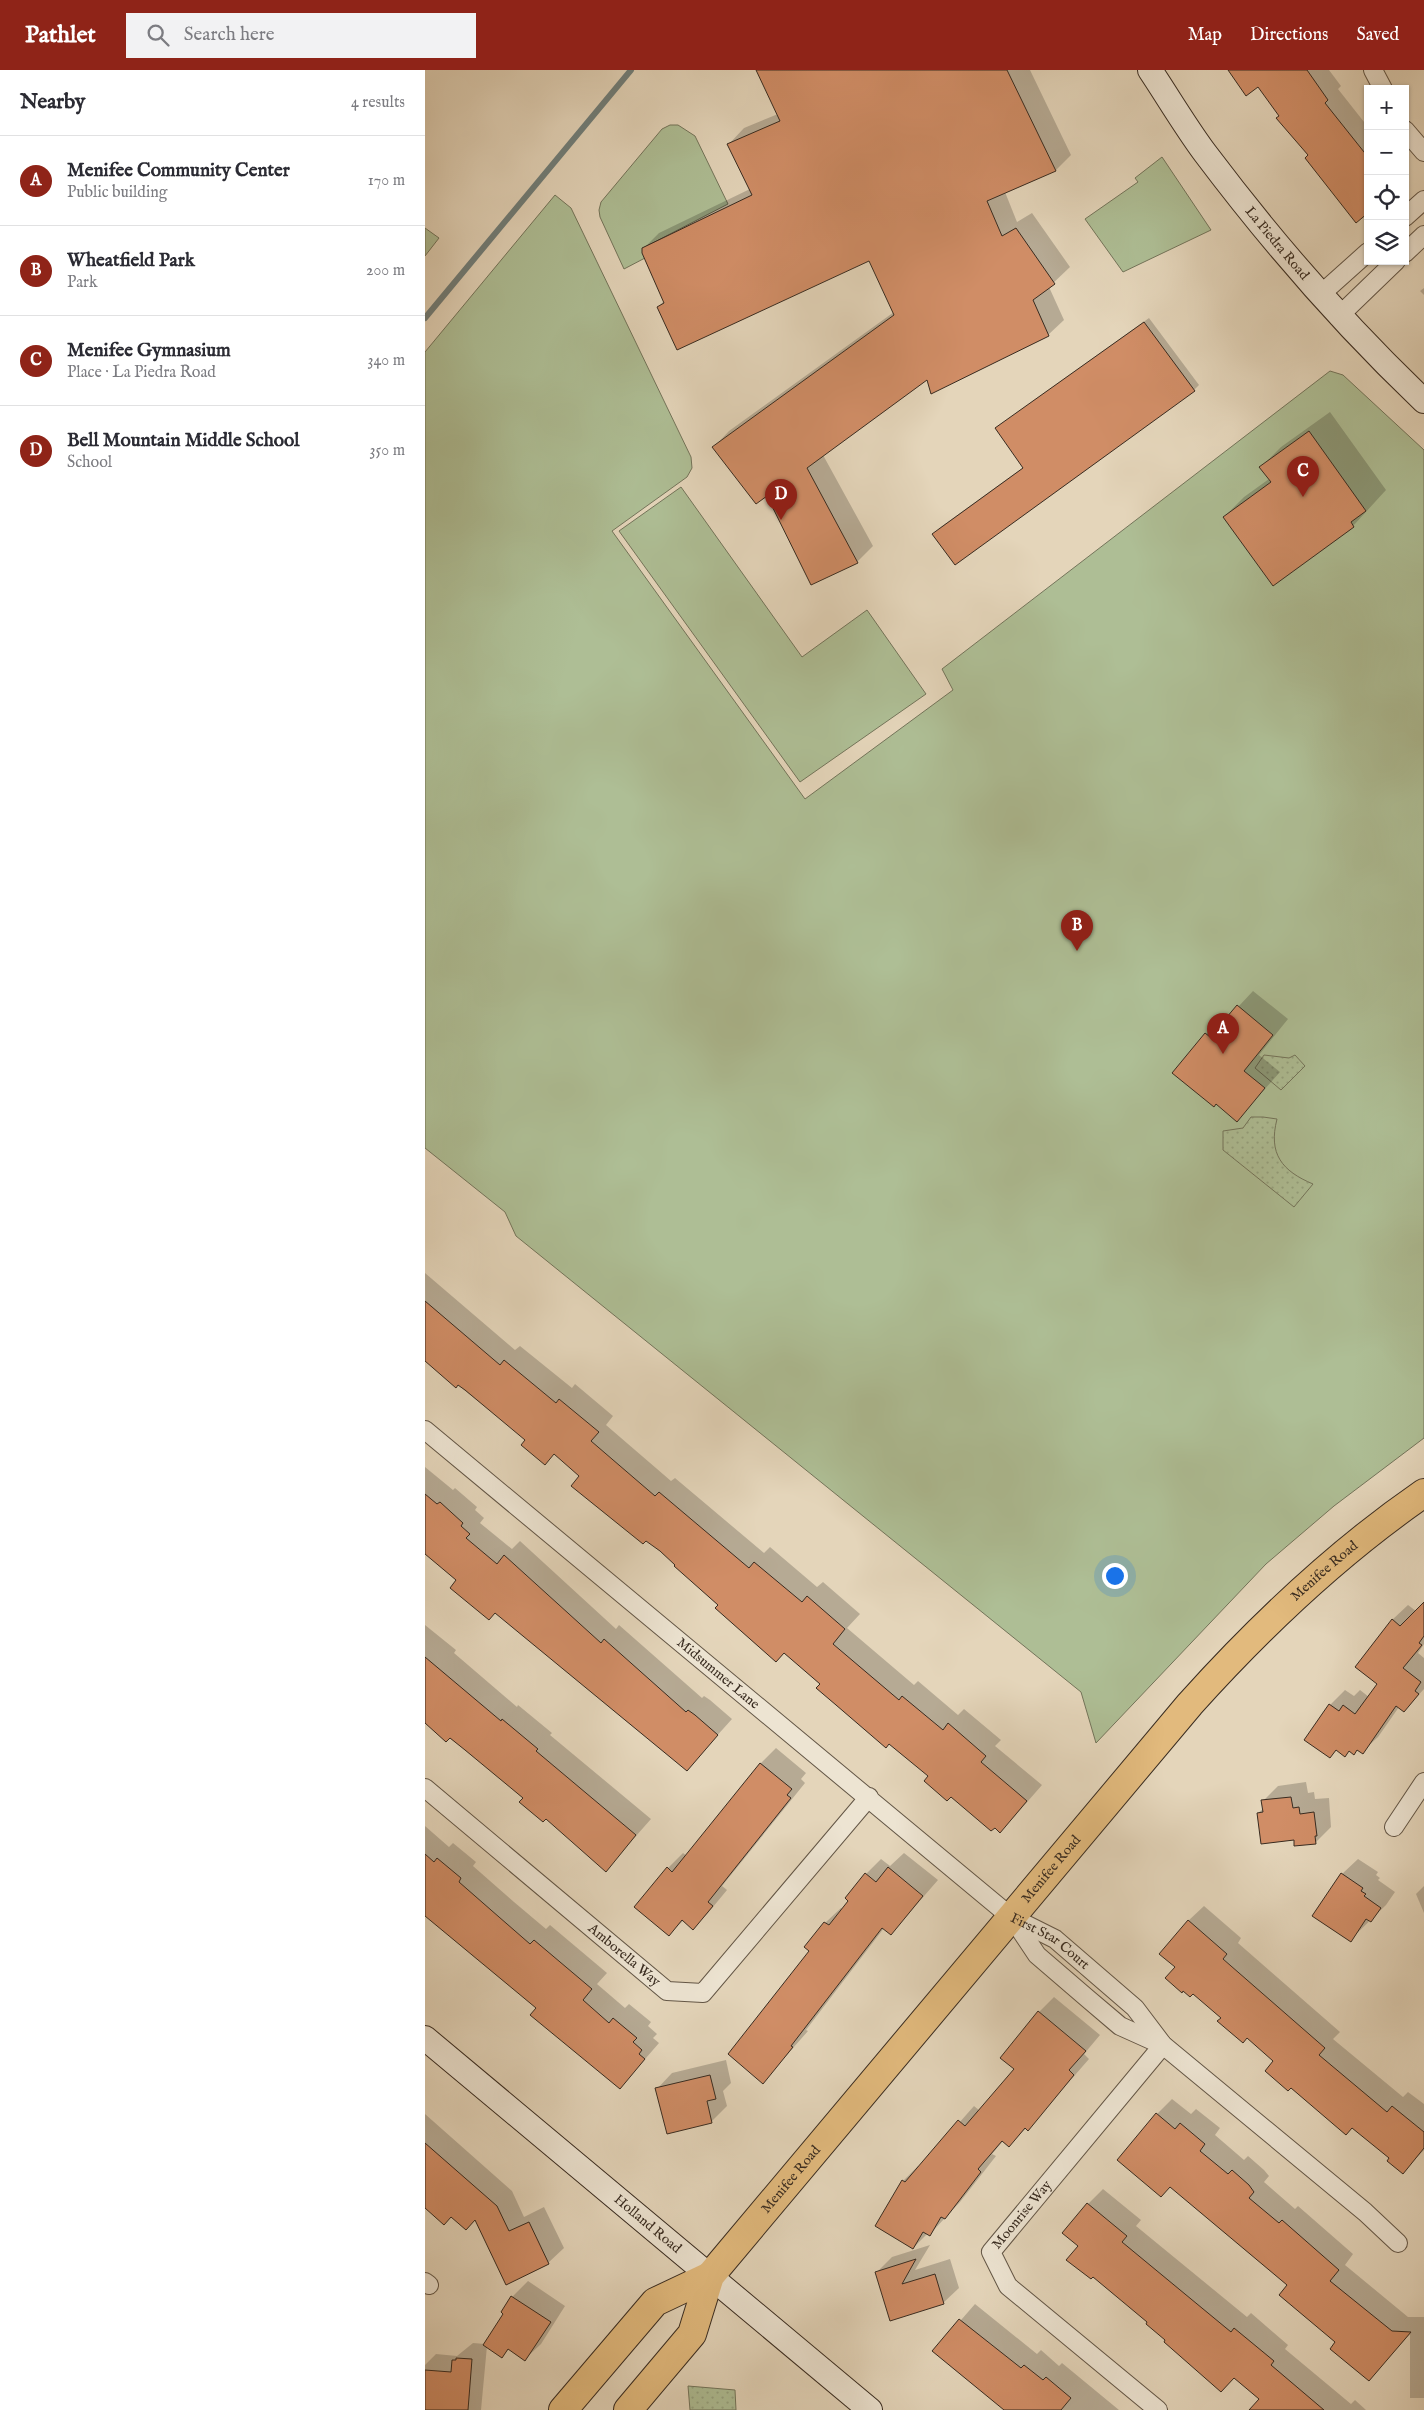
<!DOCTYPE html>
<meta charset="utf-8">
<style>
body{margin:0;font-family:"IM FELL English",serif;background:#f2f2f3;color:#2b2b33}
.controls{position:absolute;right:15px;top:15px;display:grid;overflow:hidden;border-radius:0px;box-shadow:0 1px 4px #0004}
.controls button{width:45px;height:45px;display:grid;place-items:center;padding:0;border:0;border-bottom:1px solid #e1e1e2;background:#fff;color:#2b2b33;font:25px sans-serif}
.you{position:absolute;left:689px;top:1505px;width:18px;height:18px;margin:-12px;border:4px solid #fff;border-radius:50%;background:#1a73e8;box-shadow:0 0 0 8px #1a73e833}
.badge{display:grid;place-items:center;width:32px;height:32px;border-radius:50%;background:#8f2418;color:#fff;font-size:16px;font-weight:700}
.pin{position:absolute;translate:-50% -41px;filter:drop-shadow(0 1px 2px #0008)}
.pin::after{content:'';position:absolute;top:26px;width:18px;height:15px;background:inherit;clip-path:polygon(0 0,100% 0,50% 100%)}
.list{margin:0;padding:0;list-style:none}
h2{display:flex;justify-content:space-between;align-items:center;height:65px;margin:0;padding:0 20px;font-size:21px}
h2 small{font-size:16px;font-weight:400;color:#7c7c81}
.list li{display:grid;grid-template-columns:32px 1fr auto;gap:15px;align-items:center;box-sizing:border-box;height:90px;padding:0 20px;border-top:1px solid #e1e1e2}
.list b{display:block;font-size:19px;white-space:nowrap}
.list p{margin:0;font-size:16px;white-space:nowrap;color:#7c7c81}
.list em{font-size:16px;font-style:normal;color:#7c7c81}
.icon{flex:none;width:28px;height:28px;fill:none;stroke:currentColor;stroke-width:2;stroke-linecap:round;stroke-linejoin:round}
.map{position:relative;flex:none;width:999px;height:2340px;overflow:hidden}
header{display:flex;align-items:center;gap:30px;box-sizing:border-box;height:70px;padding:0 25px;background:#8f2418;color:#fff}
header strong{font-size:24px}
nav{display:flex;gap:28px;margin-inline-start:auto;font-size:18px}
.search{width:350px;height:45px;background:#f2f2f3;display:flex;align-items:center;gap:12px;box-sizing:border-box;padding:0 18px;border-radius:0px;color:#7c7c81;font-size:19px}
main{display:flex}
aside{flex:1;background:#fff}
.map>svg:first-child{display:block}
.green{fill:#aebe95;stroke:#73745a}
.garden{fill:url(#garden-dots);stroke:#73745a}
.shadow{fill:#0003}
.lines{fill:none;stroke-linecap:round;stroke-linejoin:round}
.stream{stroke:#717f7b;stroke-width:6}
.building{fill:#d08d66;stroke:#382b20}
.street-casing{stroke:#635646;stroke-width:20}
.secondary-casing{stroke:#382b20;stroke-width:26}
.primary-casing{stroke:#382b20;stroke-width:30}
.street{stroke:#ede4d2;stroke-width:18}
.secondary{stroke:#ede4d2;stroke-width:24}
.primary{stroke:#e2ba7d;stroke-width:28}
.labels{text-anchor:middle;dominant-baseline:central;stroke-width:4.5;stroke-linejoin:round;paint-order:stroke}
.street-label{font-size:14px;fill:#382b20;stroke:#ede4d2}
</style>
<header>
<strong>Pathlet</strong>
<div class="search"><svg class="icon" aria-label="search" viewBox="0 0 24 24"><circle cx="10" cy="10" r="6"/><path d="M15 15l6 6"/></svg>Search here</div>
<nav><a>Map</a><a>Directions</a><a>Saved</a></nav>
</header>
<main>
<aside>
<h2>Nearby<small>4 results</small></h2>
<ul class="list">
<li><span class="badge">A</span><div><b>Menifee Community Center</b><p>Public building</p></div><em>170 m</em></li>
<li><span class="badge">B</span><div><b>Wheatfield Park</b><p>Park</p></div><em>200 m</em></li>
<li><span class="badge">C</span><div><b>Menifee Gymnasium</b><p>Place · La Piedra Road</p></div><em>340 m</em></li>
<li><span class="badge">D</span><div><b>Bell Mountain Middle School</b><p>School</p></div><em>350 m</em></li>
</ul>
</aside>
<div class="map">
<svg width="999" height="2340" viewBox="0 0 999 2340">
<defs>
<pattern id="garden-dots" width="8" height="8" patternUnits="userSpaceOnUse" patternTransform="scale(1.25)"><rect width="8" height="8" fill="#aebe95"/><path d="M2 2h.1M6 6h.1" fill="none" stroke="#96a380" stroke-width="1.8" stroke-linecap="round"/></pattern>
</defs>
<rect width="100%" height="100%" fill="#e4d5ba"/>
<filter id="stains"><feTurbulence type="fractalNoise" baseFrequency=".004" numOctaves="4"/><feColorMatrix values="0 0 0 0 .2 0 0 0 0 .09 0 0 0 0 .02 0 0 0 .5 -.17"/></filter>
<radialGradient id="worn" r=".72"><stop offset=".6" stop-color="#630" stop-opacity="0"/><stop offset="1" stop-color="#630" stop-opacity=".3"/></radialGradient>
<!-- green -->
<g class="green">
<path d="M 245,55 L 253,55 L 270,66 L 303,134 L 218,178 L 220,188 L 199,199 L 175,147 L 174,140 L 176,132 L 237,59 Z"/>
<path d="M 737,87 L 786,160 L 698,202 L 660,149 L 713,112 L 710,108 Z"/>
<path d="M 130,125 L 146,138 L 266,387 L 267,398 L 262,407 L 187,461 L 380,729 L 528,620 L 517,599 L 905,301 L 918,305 L 999,380 L 999,1368 L 909,1436 L 841,1494 L 671,1673 L 656,1622 L 91,1166 L 80,1142 L 0,1078 L 0,282 Z"/>
<path d="M 0,158 L 14,168 L 0,186 Z"/>
<path d="M 256,417 L 377,587 L 442,540 L 501,624 L 375,712 L 194,461 Z"/>
</g>
<!-- garden -->
<g class="garden">
<path d="M 839,985 L 864,988 L 870,985 L 880,996 L 856,1020 L 830,998 Z"/>
<path d="M 826,1047 L 838,1047 L 852,1049 C 843,1084 857,1101 888,1114 L 869,1137 L 798,1080 L 798,1061 L 818,1058 Z"/>
<path d="M 263,2316 L 310,2320 L 311,2340 L 265,2340 Z"/>
</g>
<!-- shadow -->
<g class="shadow">
<path d="M 332,0 L 605,0 L 646,85 L 631,100 L 580,122 L 592,152 L 607,143 L 645,197 L 624,217 L 639,250 L 623,265 L 503,307 L 398,385 L 448,476 L 432,492 L 386,513 L 343,424 L 289,377 L 304,361 L 469,242 L 444,189 L 233,237 L 239,231 L 219,178 L 234,163 L 325,119 L 304,74 L 319,58 L 353,44 Z"/>
<path d="M 813,0 L 904,0 L 916,16 L 913,19 L 943,57 L 943,141 L 885,84 L 833,15 Z"/>
<path d="M 999,218 L 999,225 L 995,221 Z"/>
<path d="M 724,248 L 774,315 L 769,320 L 513,459 L 599,397 L 571,358 Z"/>
<path d="M 905,342 L 961,420 L 928,456 L 848,514 L 799,447 L 819,427 L 844,409 L 836,397 L 856,377 Z"/>
<path d="M 828,921 L 863,949 L 834,985 L 855,1002 L 812,1050 L 781,964 L 796,949 L 799,952 Z"/>
<path d="M 0,1203 L 90,1280 L 95,1276 L 147,1318 L 150,1314 L 188,1346 L 181,1355 L 246,1411 L 250,1408 L 339,1483 L 345,1477 L 392,1517 L 398,1512 L 435,1544 L 422,1558 L 489,1615 L 493,1611 L 533,1645 L 539,1639 L 576,1670 L 570,1676 L 617,1715 L 590,1746 L 575,1761 L 505,1706 L 360,1581 L 295,1534 L 221,1469 L 218,1473 L 166,1432 L 147,1416 L 156,1406 L 129,1383 L 102,1370 L 0,1289 Z"/>
<path d="M 0,1397 L 28,1420 L 30,1418 L 52,1437 L 50,1440 L 59,1448 L 55,1453 L 87,1479 L 95,1471 L 191,1559 L 194,1555 L 277,1628 L 279,1626 L 285,1630 L 307,1649 L 262,1699 L 0,1483 Z"/>
<path d="M 999,1533 L 999,1574 L 993,1583 L 999,1588 L 999,1619 L 979,1641 L 974,1637 L 953,1667 L 937,1682 L 933,1679 L 912,1680 L 905,1686 L 905,1635 L 920,1620 L 929,1626 L 935,1620 L 944,1627 L 954,1614 L 967,1550 L 983,1535 L 991,1541 Z"/>
<path d="M 0,1555 L 31,1580 L 29,1583 L 92,1637 L 93,1635 L 127,1663 L 125,1665 L 226,1749 L 181,1800 L 41,1679 L 0,1652 Z"/>
<path d="M 351,1678 L 381,1703 L 376,1709 L 380,1713 L 297,1816 L 302,1820 L 283,1843 L 268,1858 L 259,1850 L 244,1864 L 243,1798 L 258,1783 L 262,1786 L 336,1693 Z"/>
<path d="M 881,1712 L 883,1723 L 889,1722 L 890,1729 L 904,1728 L 906,1757 L 890,1773 L 870,1769 L 833,1743 L 839,1738 L 838,1731 L 853,1716 Z"/>
<path d="M 0,1756 L 24,1777 L 28,1773 L 51,1792 L 48,1796 L 89,1832 L 121,1859 L 125,1855 L 182,1903 L 172,1914 L 200,1938 L 204,1934 L 226,1952 L 223,1956 L 232,1964 L 228,1968 L 234,1973 L 195,2018 L 113,1938 L 0,1843 Z"/>
<path d="M 479,1783 L 513,1810 L 466,1864 L 459,1858 L 381,1960 L 383,1961 L 338,2012 L 385,1881 L 400,1853 L 416,1838 L 418,1839 L 441,1804 L 456,1789 L 465,1796 Z"/>
<path d="M 933,1789 L 953,1802 L 951,1805 L 955,1808 L 953,1810 L 970,1822 L 961,1835 L 925,1870 L 917,1804 Z"/>
<path d="M 999,1816 L 999,1843 L 991,1824 Z"/>
<path d="M 779,1836 L 816,1868 L 813,1873 L 915,1962 L 908,1969 L 978,2027 L 983,2022 L 999,2034 L 999,2080 L 978,2102 L 965,2088 L 928,2057 L 866,2017 L 850,1990 L 797,1947 L 751,1897 L 763,1851 Z"/>
<path d="M 629,1927 L 675,1965 L 659,1984 L 664,1989 L 603,2059 L 602,2057 L 584,2076 L 578,2071 L 567,2084 L 571,2086 L 535,2132 L 505,2164 L 503,2163 L 488,2178 L 478,2111 L 493,2096 L 495,2097 L 549,2036 L 555,2041 L 591,1999 L 614,1942 Z"/>
<path d="M 301,1990 L 306,2013 L 298,2021 L 302,2036 L 286,2052 L 232,2019 L 247,2003 Z"/>
<path d="M 747,2029 L 766,2044 L 771,2039 L 795,2058 L 790,2065 L 819,2090 L 823,2086 L 839,2100 L 844,2106 L 839,2112 L 870,2139 L 873,2136 L 928,2184 L 920,2195 L 983,2247 L 999,2247 L 999,2328 L 985,2328 L 985,2264 L 944,2310 L 864,2215 L 732,2044 Z"/>
<path d="M 0,2044 L 87,2121 L 99,2147 L 119,2137 L 139,2178 L 123,2193 L 51,2149 L 26,2146 L 0,2137 Z"/>
<path d="M 678,2119 L 716,2150 L 711,2156 L 822,2247 L 826,2243 L 863,2275 L 860,2279 L 926,2334 L 930,2330 L 941,2340 L 829,2340 L 835,2328 L 810,2307 L 742,2270 L 654,2176 L 663,2134 Z"/>
<path d="M 505,2175 L 490,2200 L 525,2189 L 534,2218 L 518,2233 L 452,2202 L 467,2187 Z"/>
<path d="M 103,2211 L 140,2236 L 116,2274 L 100,2289 L 85,2278 L 77,2286 L 62,2276 L 56,2340 L 0,2340 L 0,2295 L 11,2284 L 32,2286 L 48,2273 L 60,2274 L 80,2243 L 78,2242 L 87,2227 Z"/>
<path d="M 550,2234 L 612,2284 L 616,2280 L 634,2296 L 637,2293 L 694,2340 L 580,2340 L 509,2281 Z"/>
</g>
<g class="lines">
<!-- stream -->
<path class="stream" d="M 0,248 L 206,0"/>
</g>
<!-- building -->
<g class="building">
<path d="M 331,0 L 582,0 L 631,101 L 562,131 L 577,166 L 591,158 L 630,214 L 608,230 L 624,266 L 506,324 L 502,310 L 382,398 L 433,493 L 386,515 L 342,426 L 331,434 L 287,377 L 469,245 L 444,191 L 252,280 L 232,237 L 239,233 L 217,183 L 217,178 L 327,125 L 302,74 L 355,51 Z"/>
<path d="M 803,0 L 882,0 L 903,30 L 900,33 L 943,87 L 943,143 L 931,153 L 880,88 L 883,85 L 851,48 L 854,46 L 833,17 L 821,26 Z"/>
<path d="M 719,252 L 770,321 L 530,495 L 507,464 L 598,398 L 570,358 Z"/>
<path d="M 884,361 L 941,441 L 926,452 L 929,457 L 848,516 L 798,447 L 846,412 L 834,397 Z"/>
<path d="M 812,935 L 848,965 L 819,1001 L 840,1018 L 812,1052 L 791,1034 L 789,1037 L 747,1003 L 780,963 L 785,967 Z"/>
<path d="M 0,1231 L 75,1295 L 79,1290 L 131,1333 L 134,1329 L 174,1362 L 166,1371 L 230,1426 L 234,1422 L 324,1498 L 329,1492 L 377,1532 L 382,1526 L 420,1559 L 408,1574 L 474,1630 L 477,1626 L 518,1660 L 523,1653 L 561,1686 L 556,1692 L 602,1731 L 575,1763 L 570,1758 L 566,1761 L 526,1727 L 522,1731 L 499,1711 L 503,1706 L 464,1674 L 461,1678 L 411,1635 L 391,1618 L 395,1614 L 359,1583 L 351,1592 L 290,1538 L 293,1535 L 249,1496 L 250,1495 L 235,1481 L 221,1471 L 218,1474 L 146,1416 L 154,1406 L 129,1384 L 120,1395 L 96,1375 L 100,1370 L 40,1320 L 33,1315 L 31,1318 L 0,1291 Z"/>
<path d="M 0,1424 L 12,1434 L 15,1432 L 38,1453 L 36,1456 L 45,1464 L 41,1468 L 72,1494 L 79,1485 L 176,1573 L 179,1569 L 261,1642 L 263,1640 L 270,1645 L 293,1665 L 262,1701 L 70,1543 L 64,1550 L 25,1518 L 31,1510 L 0,1484 Z"/>
<path d="M 999,1532 L 999,1566 L 994,1573 L 997,1575 L 978,1598 L 996,1612 L 990,1621 L 994,1624 L 979,1642 L 971,1636 L 938,1684 L 932,1680 L 929,1685 L 924,1681 L 920,1687 L 911,1680 L 905,1688 L 879,1670 L 904,1634 L 914,1641 L 918,1635 L 930,1644 L 952,1614 L 930,1597 L 967,1549 L 975,1556 Z"/>
<path d="M 0,1587 L 76,1651 L 77,1649 L 113,1679 L 111,1681 L 211,1765 L 181,1802 L 121,1749 L 118,1752 L 94,1732 L 98,1728 L 40,1680 L 25,1668 L 21,1672 L 0,1653 Z"/>
<path d="M 335,1693 L 367,1719 L 362,1725 L 366,1728 L 283,1832 L 288,1836 L 268,1860 L 257,1850 L 244,1866 L 209,1837 L 242,1797 L 247,1802 Z"/>
<path d="M 866,1727 L 868,1738 L 874,1737 L 875,1744 L 889,1742 L 892,1766 L 890,1766 L 891,1774 L 869,1776 L 869,1770 L 836,1774 L 832,1743 L 838,1742 L 836,1730 Z"/>
<path d="M 0,1784 L 9,1792 L 12,1788 L 36,1808 L 34,1812 L 74,1847 L 105,1874 L 109,1870 L 167,1919 L 158,1930 L 184,1953 L 188,1948 L 212,1968 L 208,1972 L 217,1980 L 214,1984 L 220,1989 L 195,2019 L 105,1945 L 111,1938 L 0,1846 Z"/>
<path d="M 463,1797 L 498,1826 L 466,1865 L 457,1858 L 366,1976 L 368,1977 L 338,2014 L 303,1984 L 384,1881 L 379,1877 L 399,1852 L 404,1855 L 423,1831 L 420,1828 L 440,1803 L 451,1812 Z"/>
<path d="M 916,1803 L 938,1818 L 936,1821 L 941,1824 L 939,1826 L 956,1838 L 946,1852 L 941,1849 L 926,1872 L 887,1846 Z"/>
<path d="M 763,1850 L 802,1884 L 798,1889 L 900,1978 L 894,1985 L 962,2042 L 967,2036 L 999,2062 L 999,2078 L 978,2104 L 962,2091 L 964,2088 L 927,2058 L 921,2065 L 866,2018 L 863,2021 L 840,2001 L 848,1991 L 822,1968 L 818,1973 L 792,1951 L 796,1948 L 768,1924 L 765,1927 L 758,1921 L 757,1923 L 740,1908 L 750,1897 L 734,1884 Z"/>
<path d="M 613,1941 L 661,1981 L 644,2000 L 649,2005 L 603,2061 L 600,2058 L 584,2077 L 577,2071 L 553,2099 L 556,2102 L 520,2149 L 516,2147 L 505,2166 L 498,2162 L 488,2179 L 450,2156 L 477,2110 L 480,2112 L 533,2050 L 540,2056 L 589,1999 L 575,1988 Z"/>
<path d="M 285,2005 L 291,2029 L 282,2031 L 287,2053 L 242,2064 L 230,2018 Z"/>
<path d="M 731,2043 L 750,2059 L 755,2053 L 780,2074 L 775,2081 L 803,2104 L 807,2100 L 824,2115 L 829,2122 L 824,2128 L 854,2153 L 857,2150 L 914,2200 L 905,2211 L 967,2261 L 986,2262 L 944,2311 L 905,2279 L 910,2272 L 854,2225 L 862,2215 L 745,2117 L 736,2127 L 692,2090 Z"/>
<path d="M 0,2073 L 72,2136 L 84,2161 L 104,2152 L 124,2194 L 81,2215 L 50,2150 L 41,2160 L 26,2147 L 19,2155 L 0,2138 Z"/>
<path d="M 662,2133 L 702,2166 L 697,2172 L 806,2262 L 809,2258 L 849,2291 L 846,2295 L 899,2340 L 824,2340 L 834,2329 L 809,2308 L 796,2322 L 739,2272 L 740,2270 L 721,2254 L 722,2252 L 668,2207 L 666,2209 L 641,2190 L 653,2176 L 637,2163 Z"/>
<path d="M 491,2189 L 477,2214 L 510,2204 L 519,2234 L 465,2251 L 450,2202 Z"/>
<path d="M 86,2226 L 126,2252 L 100,2291 L 83,2279 L 77,2288 L 58,2275 L 78,2244 L 76,2242 Z"/>
<path d="M 534,2249 L 596,2298 L 599,2295 L 618,2310 L 621,2307 L 646,2328 L 636,2340 L 579,2340 L 507,2281 Z"/>
<path d="M 31,2288 L 47,2289 L 43,2340 L 0,2340 L 0,2300 L 26,2302 L 27,2290 L 31,2290 Z"/>
</g>
<g class="lines">
<defs>
<g id="street">
<path d="M 948,0 L 958,19"/>
<path d="M 980,60 L 999,82"/>
<path d="M 980,147 L 999,130"/>
<path d="M 980,183 L 999,165"/>
<path d="M 895,225 L 943,182"/>
<path d="M 913,247 L 971,191"/>
<path id="s1" d="M 0,1360 L 586,1847 L 630,1869 L 710,1938 L 738,1975 L 940,2142 L 973,2173"/>
<path id="s2" d="M 0,1718 L 242,1921 L 278,1923 L 444,1727"/>
<path d="M 969,1757 L 999,1712"/>
<path d="M 588,1849 L 612,1885 L 662,1928 L 695,1956 L 735,1974"/>
<path d="M 0,2212 L 4,2215"/>
<path id="s3" d="M 733,2340 L 583,2216 L 566,2182 L 738,1975"/>
</g>
<g id="secondary">
<path id="s4" d="M 725,0 C 743,27 760,56 780,83 C 847,172 918,254 999,331"/>
<path id="s5" d="M 0,1968 L 445,2340"/>
</g>
<g id="primary">
<path d="M 138,2340 L 230,2232 L 285,2206"/>
<path id="s6" d="M 203,2340 L 267,2264 L 285,2206 L 765,1634 C 836,1555 912,1483 999,1423"/>
</g>
</defs>
<!-- street casing -->
<use href="#street" class="street-casing"/>
<!-- secondary casing -->
<use href="#secondary" class="secondary-casing"/>
<!-- primary casing -->
<use href="#primary" class="primary-casing"/>
<!-- street -->
<use href="#street" class="street"/>
<!-- secondary -->
<use href="#secondary" class="secondary"/>
<!-- primary -->
<use href="#primary" class="primary"/>
</g>
<g class="labels">
<!-- street labels -->
<g class="street-label">
<text stroke="none"><textPath href="#s4" startOffset="215">La Piedra Road</textPath></text>
<text stroke="none"><textPath href="#s6" startOffset="1096">Menifee Road</textPath></text>
<text stroke="none"><textPath href="#s1" startOffset="381">Midsummer Lane</textPath></text>
<text stroke="none"><textPath href="#s6" startOffset="691">Menifee Road</textPath></text>
<text stroke="none"><textPath href="#s1" startOffset="808">First Star Court</textPath></text>
<text stroke="none"><textPath href="#s2" startOffset="260">Amborella Way</textPath></text>
<text stroke="none"><textPath href="#s6" startOffset="286">Menifee Road</textPath></text>
<text stroke="none"><textPath href="#s3" startOffset="281">Moonrise Way</textPath></text>
<text stroke="none"><textPath href="#s5" startOffset="290">Holland Road</textPath></text>
</g>
</g>
<rect width="100%" height="100%" filter="url(#stains)"/>
<rect width="100%" height="100%" fill="url(#worn)"/>
</svg>
<div class="controls">
<button>+</button>
<button>−</button>
<button><svg class="icon" aria-label="locate" viewBox="0 0 24 24"><circle cx="12" cy="12" r="6"/><path d="M12 2v4M12 18v4M2 12h4M18 12h4"/></svg></button>
<button><svg class="icon" aria-label="layers" viewBox="0 0 24 24"><path d="M12 4l9 5-9 5-9-5zM3 14l9 5 9-5"/></svg></button>
</div>
<div class="you"></div>
<div class="pin badge" style="left:798px;top:984px">A</div>
<div class="pin badge" style="left:652px;top:881px">B</div>
<div class="pin badge" style="left:878px;top:427px">C</div>
<div class="pin badge" style="left:356px;top:450px">D</div>
</div>
</main>
